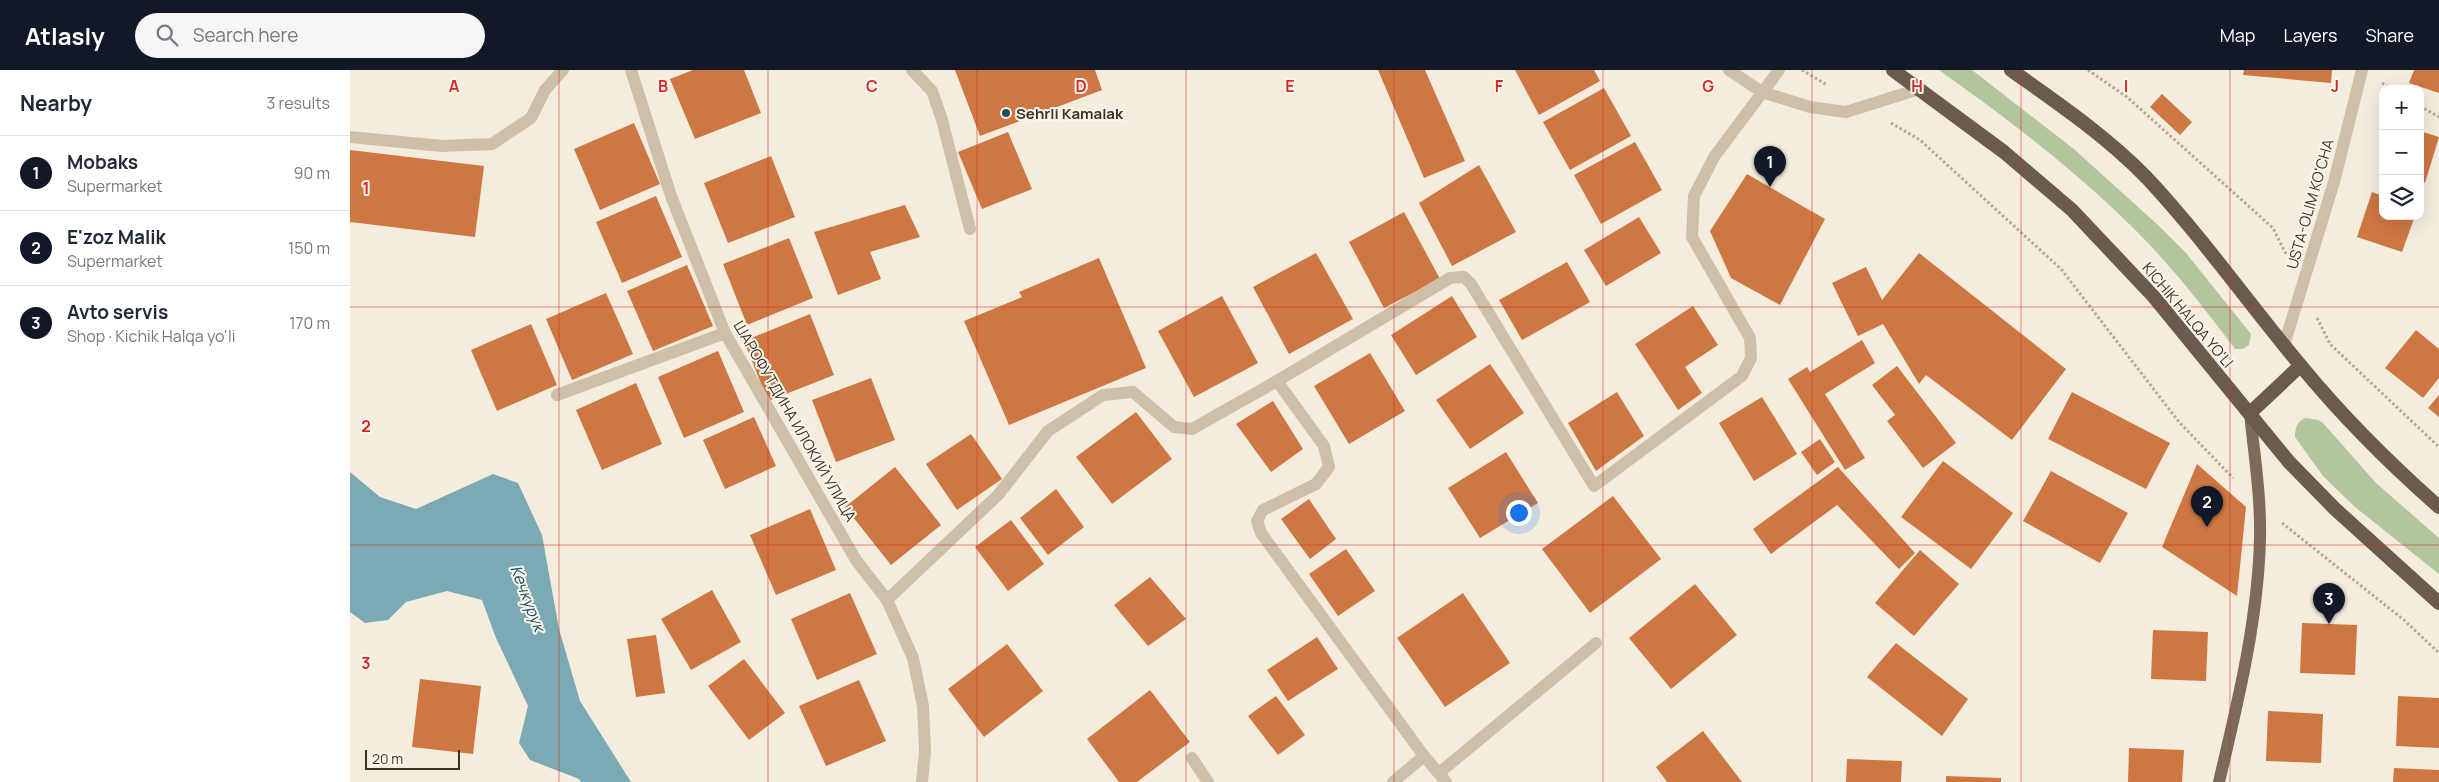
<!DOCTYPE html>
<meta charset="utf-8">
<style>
body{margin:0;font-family:Manrope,sans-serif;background:#f6f6f7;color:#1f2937}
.controls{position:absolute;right:15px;top:15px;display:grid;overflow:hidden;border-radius:10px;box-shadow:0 5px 20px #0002}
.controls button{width:45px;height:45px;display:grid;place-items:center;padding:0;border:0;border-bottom:1px solid #e0e1e3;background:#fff;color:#1f2937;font:25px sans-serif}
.scale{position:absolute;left:15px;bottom:12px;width:95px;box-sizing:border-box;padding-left:5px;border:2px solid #3b3129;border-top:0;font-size:14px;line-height:18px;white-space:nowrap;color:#3b3129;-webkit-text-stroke:4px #fbf6eb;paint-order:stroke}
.you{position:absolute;left:1168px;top:442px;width:18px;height:18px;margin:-12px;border:4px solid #fff;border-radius:50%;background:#1a73e8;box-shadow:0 0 0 8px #1a73e833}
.badge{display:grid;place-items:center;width:32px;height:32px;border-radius:50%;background:#111827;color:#fff;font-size:16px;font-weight:700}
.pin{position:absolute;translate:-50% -41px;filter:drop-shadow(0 1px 2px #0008)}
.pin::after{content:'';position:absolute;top:26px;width:18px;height:15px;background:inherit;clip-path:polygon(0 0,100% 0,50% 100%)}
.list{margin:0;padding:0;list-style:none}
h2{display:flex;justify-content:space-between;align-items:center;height:65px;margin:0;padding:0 20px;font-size:21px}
h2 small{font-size:16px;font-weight:400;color:#747a83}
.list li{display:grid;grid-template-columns:32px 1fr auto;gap:15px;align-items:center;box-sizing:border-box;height:75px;padding:0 20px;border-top:1px solid #e0e1e3}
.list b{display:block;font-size:19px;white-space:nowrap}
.list p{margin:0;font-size:16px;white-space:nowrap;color:#747a83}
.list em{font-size:16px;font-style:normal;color:#747a83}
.icon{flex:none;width:28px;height:28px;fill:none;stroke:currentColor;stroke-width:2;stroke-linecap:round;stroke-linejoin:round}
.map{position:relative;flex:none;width:2089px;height:712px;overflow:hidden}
header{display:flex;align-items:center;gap:30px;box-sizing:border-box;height:70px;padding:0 25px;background:#111827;color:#fff}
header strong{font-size:24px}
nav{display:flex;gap:28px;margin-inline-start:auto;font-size:18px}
.search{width:350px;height:45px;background:#f6f6f7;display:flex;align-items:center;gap:12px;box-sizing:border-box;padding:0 18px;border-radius:28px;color:#747a83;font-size:19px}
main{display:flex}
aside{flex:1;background:#fff}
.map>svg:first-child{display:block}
.green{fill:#b2c59d}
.water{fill:#7baab4}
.building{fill:#ce7743}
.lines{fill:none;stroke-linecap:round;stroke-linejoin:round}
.path{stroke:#baa993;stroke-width:3;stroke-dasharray:2.5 2.5;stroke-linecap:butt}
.service{stroke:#cebfa9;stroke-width:12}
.minor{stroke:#cebfa9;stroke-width:12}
.primary{stroke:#7d6a59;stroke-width:12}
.trunk{stroke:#6c5b4c;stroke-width:14}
.grid{fill:none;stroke:#d62828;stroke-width:1;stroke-opacity:0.55}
.poi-dot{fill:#1b5260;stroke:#fbf6eb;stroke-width:2}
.labels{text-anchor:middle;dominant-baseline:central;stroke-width:4;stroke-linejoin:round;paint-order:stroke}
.poi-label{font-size:15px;font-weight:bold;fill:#3b3129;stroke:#fbf6eb;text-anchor:start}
.street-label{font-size:15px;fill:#3b3129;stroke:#fbf6eb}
.water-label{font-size:16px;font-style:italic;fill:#1b5260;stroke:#fbf6eb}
.grid-label{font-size:16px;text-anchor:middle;font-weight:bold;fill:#d62828;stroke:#fbf6eb;stroke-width:4;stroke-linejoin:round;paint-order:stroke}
</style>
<header>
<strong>Atlasly</strong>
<div class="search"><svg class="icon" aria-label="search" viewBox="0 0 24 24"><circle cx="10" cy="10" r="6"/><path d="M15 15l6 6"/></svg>Search here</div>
<nav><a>Map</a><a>Layers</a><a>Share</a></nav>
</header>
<main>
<aside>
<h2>Nearby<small>3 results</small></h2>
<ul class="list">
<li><span class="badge">1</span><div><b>Mobaks</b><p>Supermarket</p></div><em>90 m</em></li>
<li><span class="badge">2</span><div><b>E'zoz Malik</b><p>Supermarket</p></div><em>150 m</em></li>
<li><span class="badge">3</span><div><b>Avto servis</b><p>Shop · Kichik Halqa yo'li</p></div><em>170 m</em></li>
</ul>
</aside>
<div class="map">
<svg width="2089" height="712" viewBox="0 0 2089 712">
<rect width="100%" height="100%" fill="#f4edde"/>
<!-- green -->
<g class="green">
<path d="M 1589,0 L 1622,0 L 1725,80 L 1809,156 L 1836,183 L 1901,264 L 1899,275 L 1893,279 L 1885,279 C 1858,243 1830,207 1799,174 C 1736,108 1662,52 1589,0 Z"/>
<path d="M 1956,348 L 1968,350 L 1973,353 L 2026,413 L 2089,468 L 2089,504 L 2005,437 L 1973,406 L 1945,367 C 1945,358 1947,351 1956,348 Z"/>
</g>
<!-- water -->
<path class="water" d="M 0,402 L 30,427 L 66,439 L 143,404 L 168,413 L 192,465 L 209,559 L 230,631 L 281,712 L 231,712 L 229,709 L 180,690 L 169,673 L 178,636 L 146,568 L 132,530 L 97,521 L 56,532 L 38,550 L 15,553 L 0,542 Z"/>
<!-- building -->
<g class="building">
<path d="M 343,0 L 394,0 L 411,43 L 345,69 L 320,9 Z"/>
<path d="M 605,0 L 745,0 L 752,20 L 630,66 Z"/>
<path d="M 1028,0 L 1075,0 L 1115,91 L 1074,108 Z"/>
<path d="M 1165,0 L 1244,0 L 1250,11 L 1189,45 Z"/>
<path d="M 1894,0 L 1982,0 L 1981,13 L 1893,5 Z"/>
<path d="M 2064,0 L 2089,0 L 2089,23 L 2059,13 Z"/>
<path d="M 1254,18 L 1281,66 L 1220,100 L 1193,52 Z"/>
<path d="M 1812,24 L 1842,52 L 1830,65 L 1800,37 Z"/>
<path d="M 284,53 L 310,114 L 250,140 L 224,79 Z"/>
<path d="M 2070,61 L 2089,67 L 2075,113 L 2070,111 Z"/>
<path d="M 658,62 L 682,119 L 632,139 L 608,82 Z"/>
<path d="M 1285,72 L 1312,120 L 1251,154 L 1224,105 Z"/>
<path d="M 0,80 L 134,96 L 125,167 L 0,152 Z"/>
<path d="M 421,86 L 445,147 L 378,173 L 354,113 Z"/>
<path d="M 1129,95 L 1166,162 L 1102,196 L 1069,133 Z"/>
<path d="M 1397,104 L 1475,149 L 1430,235 L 1381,208 L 1360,161 Z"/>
<path d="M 2022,122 L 2033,126 L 2033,146 L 2065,146 L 2052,182 L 2007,167 Z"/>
<path d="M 306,126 L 332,187 L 272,213 L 246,152 Z"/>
<path d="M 555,135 L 570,167 L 520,182 L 531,209 L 488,225 L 464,162 Z"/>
<path d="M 1054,142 L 1090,209 L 1034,238 L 999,172 Z"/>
<path d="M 1289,147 L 1311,183 L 1256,216 L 1234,180 Z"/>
<path d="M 439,168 L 463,228 L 397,255 L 373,194 Z"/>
<path d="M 966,183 L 1003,249 L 939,284 L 903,217 Z"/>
<path d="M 1569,183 L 1716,299 L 1662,370 L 1576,305 L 1569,314 L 1533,254 L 1508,266 L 1482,213 L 1516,197 L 1532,230 Z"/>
<path d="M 749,188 L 796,298 L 659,355 L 614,251 L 672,227 L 669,222 Z"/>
<path d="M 1217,192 L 1240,232 L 1172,270 L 1149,230 Z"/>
<path d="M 337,195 L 363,256 L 303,281 L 277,221 Z"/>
<path d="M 256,223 L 283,284 L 222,310 L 196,249 Z"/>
<path d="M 872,226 L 908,293 L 844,327 L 808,261 Z"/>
<path d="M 1102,226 L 1127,267 L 1066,305 L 1041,265 Z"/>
<path d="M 1343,236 L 1368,275 L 1335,297 L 1352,323 L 1328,340 L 1285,274 Z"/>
<path d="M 460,244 L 484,305 L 418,331 L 394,271 Z"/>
<path d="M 181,254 L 207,315 L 147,341 L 121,280 Z"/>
<path d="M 2066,260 L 2089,279 L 2089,308 L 2073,328 L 2035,298 Z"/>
<path d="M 1512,270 L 1525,293 L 1475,324 L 1515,388 L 1495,400 L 1438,309 L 1457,297 L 1460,302 Z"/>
<path d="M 368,281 L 394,342 L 334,368 L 308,307 Z"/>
<path d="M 1020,283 L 1055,341 L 999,374 L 964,316 Z"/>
<path d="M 1140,294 L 1174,343 L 1120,379 L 1086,330 Z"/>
<path d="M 1547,296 L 1606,373 L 1573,398 L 1537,351 L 1545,345 L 1522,315 Z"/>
<path d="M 521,308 L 545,370 L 486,392 L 462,330 Z"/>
<path d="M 286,313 L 312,374 L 252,400 L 226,340 Z"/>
<path d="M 1267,322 L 1294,366 L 1246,401 L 1218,353 Z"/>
<path d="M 1722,322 L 1820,373 L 1796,419 L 1698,369 Z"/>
<path d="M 2089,325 L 2089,347 L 2078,338 Z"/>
<path d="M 1412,327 L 1447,384 L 1404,411 L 1369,353 Z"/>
<path d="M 923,331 L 953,379 L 921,402 L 886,354 Z"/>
<path d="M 786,342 L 822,389 L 762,434 L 726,387 Z"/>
<path d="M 404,347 L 426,396 L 375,419 L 353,370 Z"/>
<path d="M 621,364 L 652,409 L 607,440 L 576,394 Z"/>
<path d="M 1470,369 L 1485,392 L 1467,405 L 1451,382 Z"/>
<path d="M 1156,382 L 1188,433 L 1130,468 L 1098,418 Z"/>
<path d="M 1593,391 L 1663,443 L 1621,499 L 1551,447 Z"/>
<path d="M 1847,394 L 1896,437 L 1887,526 L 1812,477 Z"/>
<path d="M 545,397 L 591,455 L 541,495 L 495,437 Z"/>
<path d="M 1488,397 L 1565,483 L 1549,499 L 1487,435 L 1421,484 L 1403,459 Z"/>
<path d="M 1701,401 L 1778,443 L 1750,493 L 1673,451 Z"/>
<path d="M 706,419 L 734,457 L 698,485 L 670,448 Z"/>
<path d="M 1263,426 L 1311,489 L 1240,543 L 1192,479 Z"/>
<path d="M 959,429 L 986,469 L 960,489 L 931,449 Z"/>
<path d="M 460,439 L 486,500 L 426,525 L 400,465 Z"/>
<path d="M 661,450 L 694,494 L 658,521 L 625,477 Z"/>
<path d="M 996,479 L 1025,521 L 988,546 L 959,504 Z"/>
<path d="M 1570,480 L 1609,514 L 1564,566 L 1525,533 Z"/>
<path d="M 800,507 L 836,549 L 798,576 L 764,535 Z"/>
<path d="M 1345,514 L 1387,565 L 1321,619 L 1279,568 Z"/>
<path d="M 362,520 L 391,572 L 341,600 L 311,549 Z"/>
<path d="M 500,523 L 527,584 L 467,610 L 441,549 Z"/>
<path d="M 1113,523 L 1160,593 L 1095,637 L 1047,568 Z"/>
<path d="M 1952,553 L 2007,555 L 2005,605 L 1950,603 Z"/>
<path d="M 1803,560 L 1858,562 L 1856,611 L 1801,609 Z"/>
<path d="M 306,565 L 315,623 L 286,627 L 277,569 Z"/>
<path d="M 967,567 L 988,599 L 938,631 L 917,600 Z"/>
<path d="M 1546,573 L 1618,629 L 1592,666 L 1517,607 Z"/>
<path d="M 657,574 L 693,621 L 634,667 L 598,619 Z"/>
<path d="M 394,589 L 435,643 L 399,670 L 358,616 Z"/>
<path d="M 70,609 L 131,616 L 123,684 L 62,677 Z"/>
<path d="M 509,610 L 536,671 L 476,696 L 449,636 Z"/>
<path d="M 800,620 L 840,672 L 787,712 L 769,712 L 737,669 Z"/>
<path d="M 926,626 L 955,665 L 928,685 L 898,646 Z"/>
<path d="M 2048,626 L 2089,628 L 2089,678 L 2046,676 Z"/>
<path d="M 1918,641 L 1973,644 L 1971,693 L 1916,691 Z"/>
<path d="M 1353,661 L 1392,712 L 1317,712 L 1306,697 Z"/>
<path d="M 1779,678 L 1834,680 L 1832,712 L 1778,712 Z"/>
<path d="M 1497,689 L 1552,691 L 1551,712 L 1496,712 Z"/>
<path d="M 2044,698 L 2089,700 L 2089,712 L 2043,712 Z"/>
<path d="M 1596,706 L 1651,708 L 1651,712 L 1596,712 Z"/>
</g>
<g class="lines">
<!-- path -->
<g class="path">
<path d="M 1452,0 L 1477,15"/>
<path d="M 1738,0 L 1777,27 L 1923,158 L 1937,186"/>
<path d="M 2032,13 L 2042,19"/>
<path d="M 2070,36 L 2089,47"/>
<path d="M 1541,53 L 1570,70 L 1711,199 L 1829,352 L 1883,408"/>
<path d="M 1967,248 L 1980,274 L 2089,377"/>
<path d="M 1932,453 L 2054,550 L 2089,583"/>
</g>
<!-- service -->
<g class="service">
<path d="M 562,0 L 582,21 L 592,50 L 620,159"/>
<path d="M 1379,0 L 1412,22 L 1460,37 L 1496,42 L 1569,19"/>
<path d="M 0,67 L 92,76 L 142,74 L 181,48 L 195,20 L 213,0"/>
<path d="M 927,311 L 974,376 L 979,397 L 966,414 L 913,440 L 907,451 L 911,463 L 1074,686 L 1096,712"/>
<path d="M 207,325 L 375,263"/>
<path d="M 537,530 L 648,425 L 698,361 L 753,325 L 783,322 L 824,357 L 842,359 L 927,311 L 1100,208 L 1114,207 L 1121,214 L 1244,416 L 1392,306 L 1401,288 L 1400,268 L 1342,167 L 1344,126 L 1364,87 L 1429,0"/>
<path d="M 842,688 L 858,712"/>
<path d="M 1089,703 L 1246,573"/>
<path d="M 1043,712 L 1074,686"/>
</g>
<!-- minor -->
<g class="minor">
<path d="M 281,0 L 321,126 L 375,263 L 506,490 L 537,530 L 563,588 L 573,636 L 575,681 L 572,712"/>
<path d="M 1934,275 L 1984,112 L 2012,0"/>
</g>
<!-- primary -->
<path class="primary" d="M 1869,712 C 1888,631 1908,551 1910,468 C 1911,426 1904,384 1900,343"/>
<!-- trunk -->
<g class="trunk">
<path d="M 1543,0 L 1654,82 L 1722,140 L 1804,227 L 1939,392 L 1984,438 L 2089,533"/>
<path d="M 1661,0 C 1708,33 1757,67 1797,108 C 1853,168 1899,234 1951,296 C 1993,347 2039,393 2089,437"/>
<path d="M 1900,343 L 1950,296"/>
</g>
</g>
<!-- grid -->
<path class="grid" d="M 209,0 L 209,712M 418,0 L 418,712M 627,0 L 627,712M 836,0 L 836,712M 1044,0 L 1044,712M 1253,0 L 1253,712M 1462,0 L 1462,712M 1671,0 L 1671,712M 1880,0 L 1880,712M 0,237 L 2089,237M 0,475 L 2089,475"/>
<!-- markers -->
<circle class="poi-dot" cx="656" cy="43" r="5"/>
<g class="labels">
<!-- poi labels -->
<g class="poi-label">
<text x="666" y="43">Sehrli Kamalak</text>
</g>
<!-- street labels -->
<g class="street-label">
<text transform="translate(1960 134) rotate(-74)">USTA-OLIM KO'CHA</text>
<text transform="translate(1838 245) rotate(50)">KICHIK HALQA YO'LI</text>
<text transform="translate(445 351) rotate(60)">ШАРОФУТДИНА ИЛОКИЙ УЛИЦА</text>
</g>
<!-- water labels -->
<g class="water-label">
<text transform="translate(178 528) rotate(69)">Кечкурук</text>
</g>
</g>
<g class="grid-label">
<text x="104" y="22">A</text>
<text x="313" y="22">B</text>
<text x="522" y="22">C</text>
<text x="731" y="22">D</text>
<text x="940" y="22">E</text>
<text x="1149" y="22">F</text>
<text x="1358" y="22">G</text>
<text x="1567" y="22">H</text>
<text x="1776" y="22">I</text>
<text x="1985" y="22">J</text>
<text x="16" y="124">1</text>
<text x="16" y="362">2</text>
<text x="16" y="599">3</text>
</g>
</svg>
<div class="controls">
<button>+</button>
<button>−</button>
<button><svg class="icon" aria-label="layers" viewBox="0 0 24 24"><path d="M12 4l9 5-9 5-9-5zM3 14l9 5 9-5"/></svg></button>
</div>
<div class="scale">20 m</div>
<div class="you"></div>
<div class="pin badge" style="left:1420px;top:117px">1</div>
<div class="pin badge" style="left:1857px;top:457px">2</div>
<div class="pin badge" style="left:1979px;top:554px">3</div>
</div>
</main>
